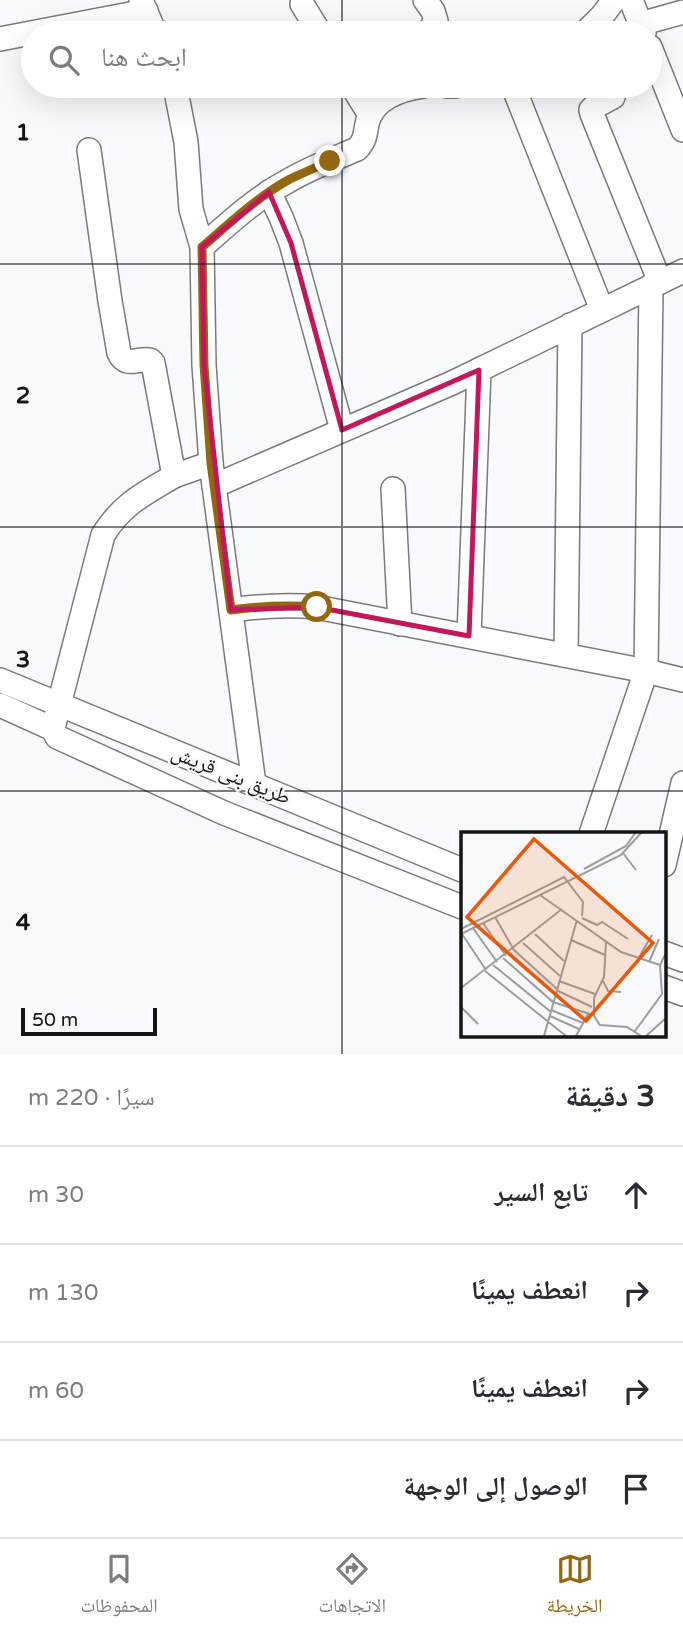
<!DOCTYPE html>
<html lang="ar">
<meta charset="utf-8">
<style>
body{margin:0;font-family:"Varela Round","Noto Naskh Arabic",sans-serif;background:#f7f7f7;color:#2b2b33;direction:rtl}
.scale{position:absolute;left:21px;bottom:18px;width:136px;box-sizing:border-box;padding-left:7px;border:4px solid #141515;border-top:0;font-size:19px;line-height:24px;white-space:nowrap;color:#141515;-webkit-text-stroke:5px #f7f9fa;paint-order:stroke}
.stop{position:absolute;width:21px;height:21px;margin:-16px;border:5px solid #926711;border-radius:50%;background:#fff}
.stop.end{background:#926711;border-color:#fff;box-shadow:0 2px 7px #0008}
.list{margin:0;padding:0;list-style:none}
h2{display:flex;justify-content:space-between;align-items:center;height:91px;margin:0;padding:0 28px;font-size:30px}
h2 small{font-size:23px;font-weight:400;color:#7c7c81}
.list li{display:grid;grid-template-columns:46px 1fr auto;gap:21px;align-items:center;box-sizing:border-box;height:98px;padding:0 28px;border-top:2px solid #e1e1e2}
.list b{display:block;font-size:26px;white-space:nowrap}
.list em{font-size:23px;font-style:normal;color:#7c7c81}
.icon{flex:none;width:38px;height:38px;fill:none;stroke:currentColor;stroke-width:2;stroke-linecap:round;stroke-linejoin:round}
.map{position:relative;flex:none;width:683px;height:1054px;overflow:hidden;direction:ltr}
.search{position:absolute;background:#fff;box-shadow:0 7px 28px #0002;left:21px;right:21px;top:21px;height:77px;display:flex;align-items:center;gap:18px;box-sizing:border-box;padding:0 24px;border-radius:38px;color:#7c7c81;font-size:26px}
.sheet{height:483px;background:#fff}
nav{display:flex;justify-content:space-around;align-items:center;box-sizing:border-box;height:98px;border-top:2px solid #e1e1e2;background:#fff;font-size:19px;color:#7c7c81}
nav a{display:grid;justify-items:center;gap:4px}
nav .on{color:#926711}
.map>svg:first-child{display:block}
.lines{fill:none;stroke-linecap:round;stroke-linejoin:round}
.minor-casing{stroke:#787a7b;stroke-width:26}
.minor{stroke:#fff;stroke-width:23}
.route{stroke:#926711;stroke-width:9}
.marked{fill:none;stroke:#c2185b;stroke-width:5;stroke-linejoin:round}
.grid{fill:none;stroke:#141515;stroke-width:2;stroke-opacity:0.55}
.labels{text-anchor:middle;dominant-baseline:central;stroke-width:5;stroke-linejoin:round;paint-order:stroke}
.street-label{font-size:21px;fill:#141515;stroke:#f7f9fa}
.inset-road{fill:none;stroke:#9c9e9e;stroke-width:2}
.view{fill:#e8590c;fill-opacity:0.15;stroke:#e8590c;stroke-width:3.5}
.inset-edge{fill:none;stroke:#141515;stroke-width:3.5}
.grid-label{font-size:23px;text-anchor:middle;font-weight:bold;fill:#141515;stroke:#f7f9fa;stroke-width:5;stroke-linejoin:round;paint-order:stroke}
</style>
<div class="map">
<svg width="683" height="1054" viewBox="0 0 683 1054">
<rect width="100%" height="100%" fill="#f7f9fa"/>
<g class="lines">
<defs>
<g id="minor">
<path d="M 141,0 L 155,33"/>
<path d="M 425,0 L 433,11 L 436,21 L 428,33"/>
<path d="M 631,0 L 644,33"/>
<path d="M 302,4 L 320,33"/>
<path d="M 640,24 L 683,12"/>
<path d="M 585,33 L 602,16 L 614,0"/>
<path d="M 0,39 L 146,11"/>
<path d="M 650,47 L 683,130"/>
<path d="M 175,86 L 186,142 L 191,209 L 202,247 L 204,365 L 211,463 L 254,784"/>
<path d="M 352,86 L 370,115"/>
<path d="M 447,86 L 456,86"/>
<path d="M 513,86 L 602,310"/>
<path d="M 612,86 L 614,92 L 613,97 L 594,107 L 591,110 L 592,114 L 660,282"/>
<path d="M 89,150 L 110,301 L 119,353 C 126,368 137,358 150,360 L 153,363 L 174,476 L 211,463"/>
<path d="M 269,192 L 281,217 L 291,243 L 342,430"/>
<path d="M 202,247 C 229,223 256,198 288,181 C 310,168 334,159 357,149 C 365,141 365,135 367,124 C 372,99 401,89 423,86"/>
<path d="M 174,476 C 144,494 122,504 103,535 L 54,724 L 53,729 L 57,737 L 224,813 L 462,907"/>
<path d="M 214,486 L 452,383 L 683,271"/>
<path d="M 393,489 L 400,624"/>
<path d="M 231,610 C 260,606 287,604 316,607 L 646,671 L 683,680"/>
<path d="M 469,636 L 479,370"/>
<path d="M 566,655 L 570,325"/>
<path d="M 0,680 L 462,870"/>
<path d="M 0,705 L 53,729"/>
<path d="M 591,834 L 646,671 L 651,286"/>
<path d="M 664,865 L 683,783"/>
<path d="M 664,953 L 683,960"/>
<path d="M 664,987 L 683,994"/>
</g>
</defs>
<!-- minor casing -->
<use href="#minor" class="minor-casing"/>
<!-- minor -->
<use href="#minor" class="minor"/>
</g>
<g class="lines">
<!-- route -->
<path class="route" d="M 317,607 C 287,605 260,606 231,610 L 211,463 L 204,365 L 202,247 C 230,223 257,197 290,179 C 303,173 317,167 330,161"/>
</g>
<!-- marked area -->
<path class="marked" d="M 269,192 L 291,243 L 342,430 L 479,370 L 469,636 L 316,607 L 231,610 L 204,365 L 202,247 Z"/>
<!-- grid -->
<path class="grid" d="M 342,0 L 342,33M 342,86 L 342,1054M 0,264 L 683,264M 0,527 L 683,527M 0,791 L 683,791"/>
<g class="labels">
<!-- street labels -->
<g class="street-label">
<text transform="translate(231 775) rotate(22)">طريق بنى قريش</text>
</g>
</g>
<!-- overview -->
<g transform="translate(461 832)">
<rect width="205" height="205" fill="#f7f9fa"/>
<path class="inset-road" d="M 162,21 L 175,38M 123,37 L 165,14 L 175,0M 79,63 L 160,120 L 199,133M 34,85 L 53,118 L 96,157M 121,86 L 136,93 L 141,90 L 167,107M 22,91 L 45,124M 12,96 L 36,130M 0,97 L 103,45 L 122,70 L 121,84M 0,102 L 160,23 L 181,0M 1,102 L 25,138M 74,102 L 103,129M 110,108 L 144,123M 145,110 L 143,145 L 133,166 L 133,184 L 139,193 L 166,195 L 180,204M 62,111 L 99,144M 42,126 L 92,170 L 132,183M 177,127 L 191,103M 188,130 L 198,107M 32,133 L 90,180M 24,139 L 105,204M 98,149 L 134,162M 142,149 L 147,159 L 160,160M 0,156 L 101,77M 95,158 L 131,175M 0,175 L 17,192M 90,178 L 122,191M 89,184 L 118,197M 174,199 L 201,162 L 199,133 L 205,121M 83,204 L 116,88M 115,204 L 127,182M 185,204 L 205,186"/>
<path class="view" d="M 73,7 L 192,111 L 125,189 L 6,85 Z"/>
<rect width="205" height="205" class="inset-edge"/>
</g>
<g class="grid-label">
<text x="23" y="140">1</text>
<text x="23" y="403">2</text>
<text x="23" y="667">3</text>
<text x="23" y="930">4</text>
</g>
</svg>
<div class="scale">50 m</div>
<div class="stop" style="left:317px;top:607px"></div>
<div class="stop end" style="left:330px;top:161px"></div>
<div class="search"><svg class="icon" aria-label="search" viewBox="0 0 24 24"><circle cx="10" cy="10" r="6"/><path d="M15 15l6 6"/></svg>ابحث هنا</div>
</div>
<section class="sheet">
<h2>3 دقيقة<small>سيرًا · 220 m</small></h2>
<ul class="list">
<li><svg class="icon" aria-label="ahead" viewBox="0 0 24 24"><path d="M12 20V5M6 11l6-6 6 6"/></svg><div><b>تابع السير</b></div><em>30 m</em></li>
<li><svg class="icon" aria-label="right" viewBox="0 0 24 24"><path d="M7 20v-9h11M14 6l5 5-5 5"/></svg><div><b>انعطف يمينًا</b></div><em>130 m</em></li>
<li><svg class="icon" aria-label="right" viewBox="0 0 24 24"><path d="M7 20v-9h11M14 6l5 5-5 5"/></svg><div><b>انعطف يمينًا</b></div><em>60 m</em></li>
<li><svg class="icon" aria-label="arrive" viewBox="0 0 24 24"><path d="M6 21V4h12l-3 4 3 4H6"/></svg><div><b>الوصول إلى الوجهة</b></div></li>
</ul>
</section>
<nav>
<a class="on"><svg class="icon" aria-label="map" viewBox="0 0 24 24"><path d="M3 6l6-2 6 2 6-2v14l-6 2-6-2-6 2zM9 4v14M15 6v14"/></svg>الخريطة</a>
<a><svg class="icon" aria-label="directions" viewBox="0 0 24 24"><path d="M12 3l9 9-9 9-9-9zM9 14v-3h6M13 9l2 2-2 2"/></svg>الاتجاهات</a>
<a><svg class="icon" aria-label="saved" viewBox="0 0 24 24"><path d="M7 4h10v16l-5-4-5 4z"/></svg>المحفوظات</a>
</nav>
